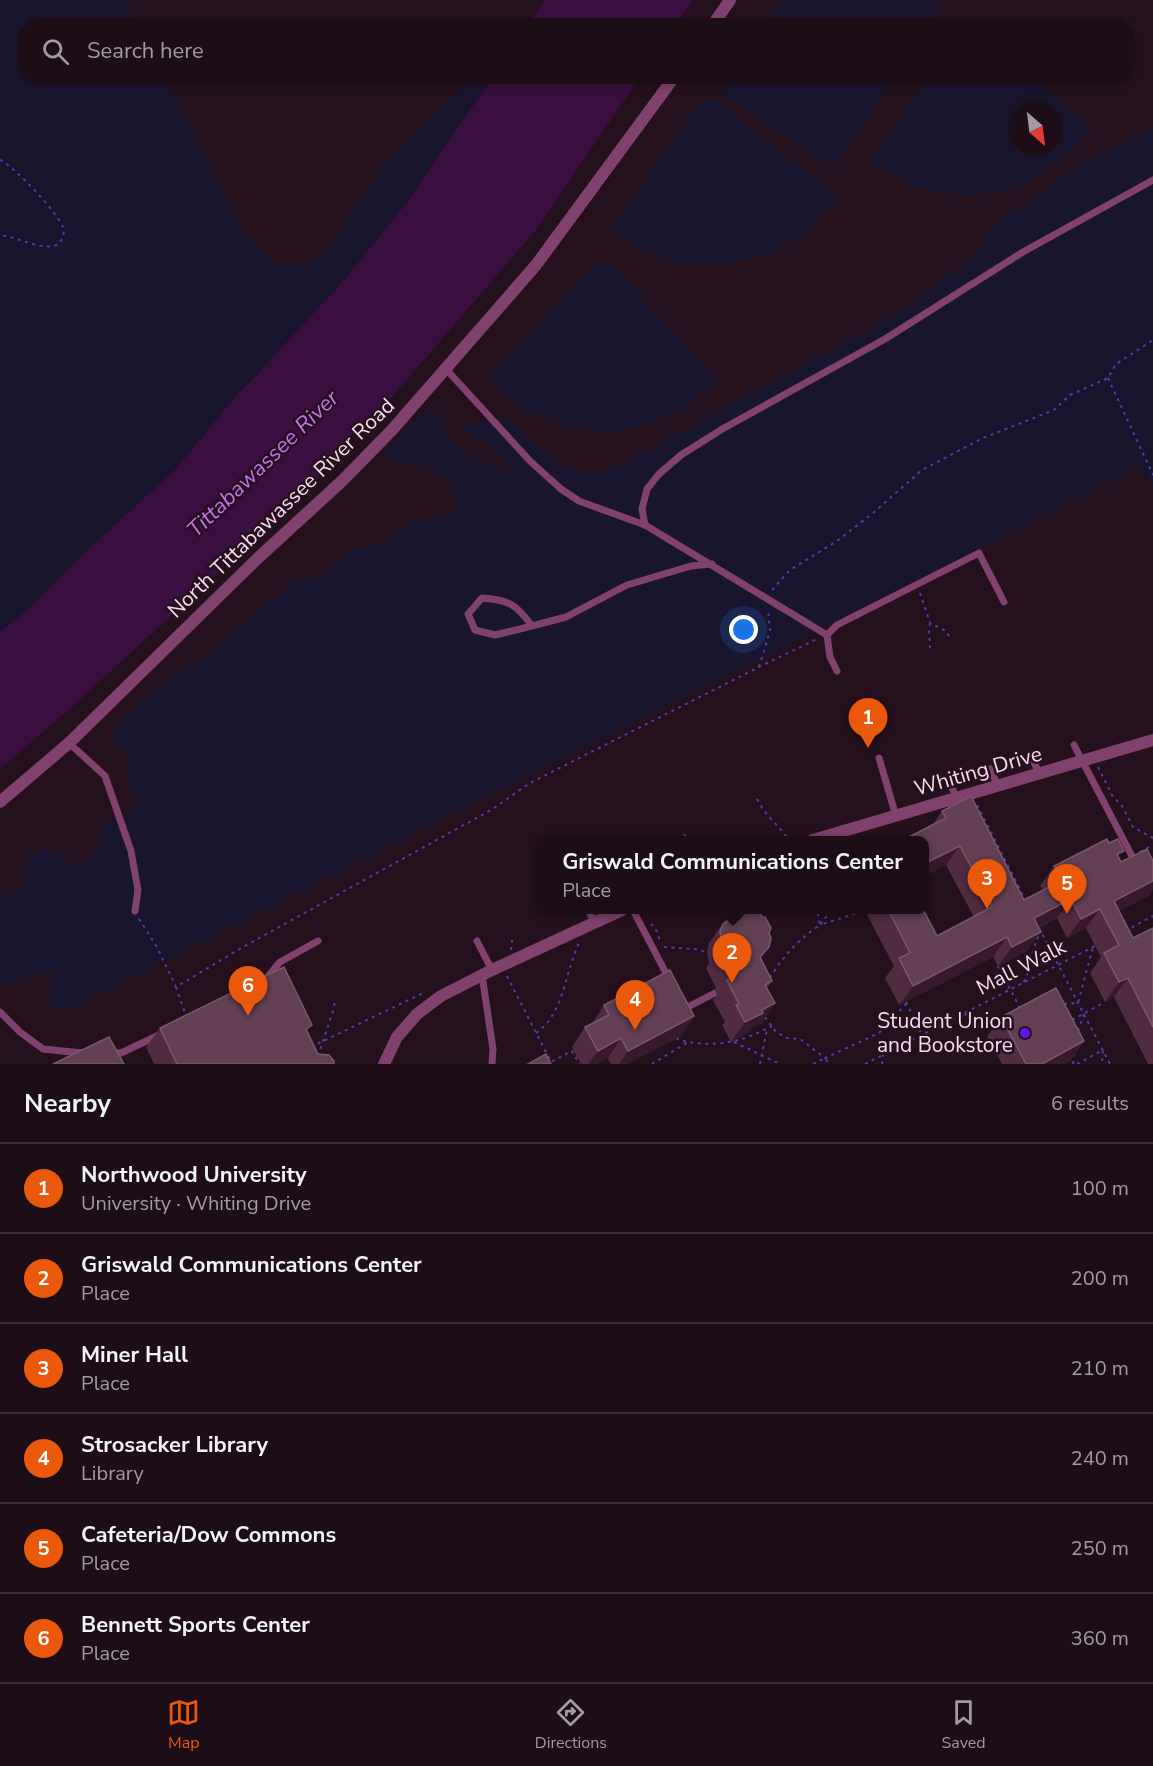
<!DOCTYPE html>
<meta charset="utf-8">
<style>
body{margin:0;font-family:"Nunito Sans",sans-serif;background:#291b23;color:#f1f3f6}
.compass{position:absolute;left:1009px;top:102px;width:54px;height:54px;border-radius:50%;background:#1c0d16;box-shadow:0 3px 9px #0003;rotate:152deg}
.you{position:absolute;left:744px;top:630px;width:21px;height:21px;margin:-15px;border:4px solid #fff;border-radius:50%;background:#1a73e8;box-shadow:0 0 0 9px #1a73e833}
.badge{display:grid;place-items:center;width:39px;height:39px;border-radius:50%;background:#ea580c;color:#fff;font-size:20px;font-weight:700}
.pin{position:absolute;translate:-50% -50px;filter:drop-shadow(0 2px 3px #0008)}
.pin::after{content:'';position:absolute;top:32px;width:21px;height:18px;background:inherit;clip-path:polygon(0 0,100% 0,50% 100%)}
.popup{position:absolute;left:536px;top:836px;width:393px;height:78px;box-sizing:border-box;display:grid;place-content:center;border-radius:12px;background:#1c0d16;filter:drop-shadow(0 2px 4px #0005);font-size:20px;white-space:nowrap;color:#a09ca1}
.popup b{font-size:22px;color:#f1f3f6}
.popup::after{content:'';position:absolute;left:50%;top:100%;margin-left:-12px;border:12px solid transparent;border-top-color:#1c0d16}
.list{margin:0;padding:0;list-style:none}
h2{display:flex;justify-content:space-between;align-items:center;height:78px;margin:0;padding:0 24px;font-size:26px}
h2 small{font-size:20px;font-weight:400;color:#a09ca1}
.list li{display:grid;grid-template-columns:39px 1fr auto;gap:18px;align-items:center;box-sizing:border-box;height:90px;padding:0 24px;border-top:2px solid #3a2d35}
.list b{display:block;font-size:22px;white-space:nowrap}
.list p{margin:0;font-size:20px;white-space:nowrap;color:#a09ca1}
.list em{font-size:20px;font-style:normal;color:#a09ca1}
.icon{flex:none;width:33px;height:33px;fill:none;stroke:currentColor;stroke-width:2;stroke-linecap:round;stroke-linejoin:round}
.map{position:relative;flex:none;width:1153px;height:1064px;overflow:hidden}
.search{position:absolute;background:#1c0d16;box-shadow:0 3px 9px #0003;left:18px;right:18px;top:18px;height:66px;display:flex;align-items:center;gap:15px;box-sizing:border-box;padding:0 21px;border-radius:24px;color:#a09ca1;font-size:22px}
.sheet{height:618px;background:#1c0d16}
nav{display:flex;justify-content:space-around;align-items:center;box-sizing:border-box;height:84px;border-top:2px solid #3a2d35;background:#1c0d16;font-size:16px;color:#a09ca1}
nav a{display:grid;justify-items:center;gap:3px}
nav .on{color:#ea580c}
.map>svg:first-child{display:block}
.green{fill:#1a152e;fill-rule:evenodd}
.water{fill:#3a0f40}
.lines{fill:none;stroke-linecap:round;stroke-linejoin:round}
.path{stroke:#503bae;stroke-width:2;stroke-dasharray:3 4.5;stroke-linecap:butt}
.service{stroke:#80416e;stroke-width:7}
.minor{stroke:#80416e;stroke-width:12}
.wall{fill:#512c41}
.shaded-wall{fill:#38192b}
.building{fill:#633f54;stroke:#7b576c;stroke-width:1.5}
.poi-dot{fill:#5f16ea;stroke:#25111d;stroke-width:2}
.labels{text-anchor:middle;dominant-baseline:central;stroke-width:5;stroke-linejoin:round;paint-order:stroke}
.street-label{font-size:21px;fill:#fcd9ef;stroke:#25111d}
.poi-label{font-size:21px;fill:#fcd9ef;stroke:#25111d;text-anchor:end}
.water-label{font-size:22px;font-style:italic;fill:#cc70f2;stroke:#25111d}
</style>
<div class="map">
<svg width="1153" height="1064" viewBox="0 0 1153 1064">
<rect width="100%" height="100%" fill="#25111d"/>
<!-- green -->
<g class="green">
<path d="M 0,0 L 125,0 L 138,25 L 26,26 L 26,76 L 164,77 L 241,227 C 258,253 277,276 311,262 C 327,255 338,235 347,221 C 355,208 363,194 372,182 C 401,143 439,110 474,77 L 493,77 L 405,205 L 338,287 L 229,404 L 176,469 L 26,611 L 0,632 Z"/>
<path d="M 784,0 L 930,0 L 942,8 L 930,25 L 766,25 Z"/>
<path d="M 929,76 L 1030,77 L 1094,128 L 1070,154 L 1015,189 L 967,196 L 914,187 L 870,161 ZM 1018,111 L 1054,111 L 1054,147 L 1018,147 Z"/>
<path d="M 732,77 L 732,76 L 895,77 L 834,167 L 720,94 Z"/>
<path d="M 715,100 L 838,197 L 806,232 L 770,254 L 726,265 L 678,264 L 639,249 L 612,228 L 701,101 Z"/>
<path d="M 1153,127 L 1153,489 L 1140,467 L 71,1008 L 53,1009 C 46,993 46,990 55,974 L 52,970 L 12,985 L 0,985 L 0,893 L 11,895 L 26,878 L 28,858 L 43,847 L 62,852 L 70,864 L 86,863 L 95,850 L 105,823 L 134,810 L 138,797 C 126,784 125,777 131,760 L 120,748 L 113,734 L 128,714 L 155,690 L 180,670 L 204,657 L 293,582 C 304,582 332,572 340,562 C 342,560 343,556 344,553 L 353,549 L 380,545 L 411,522 L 428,521 L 452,514 L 457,502 L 445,476 L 409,463 L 387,460 L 386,449 L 411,424 L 431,408 L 445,422 L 449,438 L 462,451 L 481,460 L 500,472 L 511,467 L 491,447 L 461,429 L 471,423 L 506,418 L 553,460 L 590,475 L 626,462 L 910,306 L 925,292 L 971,259 L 990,230 L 1019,206 L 1039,196 L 1079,164 Z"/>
<path d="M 595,263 L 610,264 L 718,379 L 686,408 L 648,424 L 613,432 L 577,429 L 541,417 L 514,403 L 488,379 Z"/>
</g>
<!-- water -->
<g class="water">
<path d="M 545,0 L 693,0 L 676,25 L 528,25 Z"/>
<path d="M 493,77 L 640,77 L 536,230 L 386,404 L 348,437 L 313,485 L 74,705 L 0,769 L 0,632 L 26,611 L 91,547 L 176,469 L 229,404 L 338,287 L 405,205 Z"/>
</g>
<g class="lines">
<!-- path -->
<g class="path">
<path d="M 0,160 C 15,167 56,211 63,227 C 65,232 63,240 58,244 C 46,253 15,236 0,235"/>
<path d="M 1108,378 L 1153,475"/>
<path d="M 772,590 L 790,570 L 837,541 L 873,513 L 922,470 L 983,438 L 1054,410 L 1070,395 L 1108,378 L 1116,364 L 1153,340"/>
<path d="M 920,593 L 930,623 L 946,631 L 950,638"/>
<path d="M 930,623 L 929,632 L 930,648"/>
<path d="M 759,667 L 770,631 L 768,609"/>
<path d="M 1098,767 L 1112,795 L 1122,806 L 1133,827 L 1153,838"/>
<path d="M 757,799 C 766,817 778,824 789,840"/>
<path d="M 977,805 L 1026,901"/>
<path d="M 684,834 L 687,840"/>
<path d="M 1140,852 L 1153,845"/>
<path d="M 831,910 L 820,925 L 857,913 L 856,911"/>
<path d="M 139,919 L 157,947 L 176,987 L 243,947 L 491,810 L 530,783 L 759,667 L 817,639"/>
<path d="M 651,924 L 655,927 L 660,940"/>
<path d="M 1039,928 L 1110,1064"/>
<path d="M 1125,931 L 1153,916"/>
<path d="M 664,947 L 695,949 L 707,952"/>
<path d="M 511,950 L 512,940"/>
<path d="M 998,966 L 1020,1008"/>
<path d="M 507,976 L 551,1062 L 572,1051 L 576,1058"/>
<path d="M 770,978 C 783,956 799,939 820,925 L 817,910"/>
<path d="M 1024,982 C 1032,966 1031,947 1041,932"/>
<path d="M 176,987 L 186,1016"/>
<path d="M 906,1002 L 922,1035"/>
<path d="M 1064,1004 L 1078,1003 L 1093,947"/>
<path d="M 964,1014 L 978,1018 L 1002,1017"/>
<path d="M 765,1017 L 776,1032 L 787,1038 L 800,1039 L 825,1058 L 879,1033 L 907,1003"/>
<path d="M 1072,1020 L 1105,1002"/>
<path d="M 1078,1031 L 1084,1014"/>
<path d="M 536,1033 C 564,1014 565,972 579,943"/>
<path d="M 676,1038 C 682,1041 688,1042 695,1043 C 725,1046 745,1040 772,1026"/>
<path d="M 734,1042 L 780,1064"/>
<path d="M 311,1047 L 425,992"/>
<path d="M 318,1056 L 334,1008 L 335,1000"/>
<path d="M 577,1057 L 576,1058 L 579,1064"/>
<path d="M 652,1064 L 688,1042"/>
<path d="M 760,1064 L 767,1029"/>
<path d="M 813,1064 L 825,1058 L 829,1064"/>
<path d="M 865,1064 L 1095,946"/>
<path d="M 882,1064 L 883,1055"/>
<path d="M 1073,1064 L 1074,1054"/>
<path d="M 1077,1064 L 1103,1050 L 1102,1064"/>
</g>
<!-- service -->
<g class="service">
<path d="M 445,368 L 530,461 L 561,489 L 579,501 L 645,525 L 827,635"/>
<path d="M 645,525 L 642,509 L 647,489 L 659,474 L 681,455 L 724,428 L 885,339 L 1023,252 L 1153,180"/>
<path d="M 532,626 L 495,635 L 475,630 L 468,614 L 482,598 C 509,600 516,604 532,626 L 566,617 L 627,585 L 691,566 L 712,564"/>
<path d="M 837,671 L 830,657 L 827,635 L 837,625 L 979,553 L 1004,602"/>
<path d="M 69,743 L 105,776 L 131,851 L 138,890 L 135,911"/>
<path d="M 1074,745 L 1134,860"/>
<path d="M 879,758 L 896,816"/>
<path d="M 1032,758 L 1039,773"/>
<path d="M 990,769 L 998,786"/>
<path d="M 949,782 L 957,798"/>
<path d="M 588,910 L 594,921"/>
<path d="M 633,910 L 669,979"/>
<path d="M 477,941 L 492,970"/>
<path d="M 482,975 L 493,1049 L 492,1064"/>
<path d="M 264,981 L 280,962 L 318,941"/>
<path d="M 684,1008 L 684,1009 L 715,993"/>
<path d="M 0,1012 L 20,1032 L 43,1049 L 82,1053"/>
<path d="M 111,1053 L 121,1053 L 159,1035"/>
</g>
<!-- minor -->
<g class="minor">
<path d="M 712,26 L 730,0"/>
<path d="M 0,802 L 69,743 L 257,559 L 342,481 L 392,430 L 536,265 L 675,76"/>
<path d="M 813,840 L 1153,740"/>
<path d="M 384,1064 L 397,1037 L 417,1014 L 441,996 L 492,970 L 622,910"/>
</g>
</g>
<!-- wall -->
<g class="wall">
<path d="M 942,811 L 1024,900 L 1043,890 L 1040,886 L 1054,866 L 1109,843 L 1121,862 L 1153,861 L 1153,889 L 1148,896 L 1119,911 L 1133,938 L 1153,928 L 1153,1064 L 1148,1064 L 1114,997 L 1105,1002 L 1090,973 L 1101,957 L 1086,928 L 1067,938 L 1057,918 L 1039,928 L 1027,951 L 998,966 L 993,957 L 899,1005 L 885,978 L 894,966 L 864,909 L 923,909 L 937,936 L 974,917 L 946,865 L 932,825 Z"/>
<path d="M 728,916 L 769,933 L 769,947 L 760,959 L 772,981 L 767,988 L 775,1003 L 762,1023 L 753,1027 L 749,1032 L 731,1042 L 722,1025 L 725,1022 L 713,1000 L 717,995 L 715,991 L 716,988 L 706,968 L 709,963 L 707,952 L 709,943 Z"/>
<path d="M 604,1005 L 694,1016 L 681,1036 L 627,1064 L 611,1064 L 608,1058 L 596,1064 L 581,1064 L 572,1047 L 585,1027 L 591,1025 Z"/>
<path d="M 1001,1017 L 1084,1041 L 1070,1061 L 1064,1064 L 1002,1064 L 987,1037 Z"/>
<path d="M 160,1028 L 307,1033 L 318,1054 L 334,1064 L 154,1064 L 146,1047 Z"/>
</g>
<!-- shaded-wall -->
<g class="shaded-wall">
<path d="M 960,846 L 946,865 L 924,877 L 924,864 Z"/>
<path d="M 1153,881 L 1153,889 L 1148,896 L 1105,919 L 1114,901 Z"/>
<path d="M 1071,899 L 1057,918 L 1020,938 L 1034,918 Z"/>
<path d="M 1100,909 L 1086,928 L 1067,938 L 1081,919 Z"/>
<path d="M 1041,932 L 1027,951 L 998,966 L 1012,947 Z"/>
<path d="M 1007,937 L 993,957 L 899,1005 L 913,986 Z"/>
<path d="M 1128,978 L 1114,997 L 1105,1002 L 1119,982 Z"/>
<path d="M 775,1003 L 762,1023 L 753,1027 L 749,1032 L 731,1042 L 745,1022 L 762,1010 Z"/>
<path d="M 694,1016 L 681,1036 L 627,1064 L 619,1064 L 628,1051 Z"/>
<path d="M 312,1025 L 299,1045 L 306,1029 Z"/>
<path d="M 621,1038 L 608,1058 L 596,1064 L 588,1064 L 598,1051 Z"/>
<path d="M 1084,1041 L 1070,1061 L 1064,1064 L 1042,1064 Z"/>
</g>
<!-- building -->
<g class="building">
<path d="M 971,796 L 1024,900 L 1061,881 L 1054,866 L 1107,839 L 1109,843 L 1118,839 L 1124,851 L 1117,854 L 1121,862 L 1147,849 L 1153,861 L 1153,881 L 1114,901 L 1133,938 L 1153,928 L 1153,1027 L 1128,978 L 1119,982 L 1104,953 L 1119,945 L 1100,909 L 1081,919 L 1071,899 L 1034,918 L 1041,932 L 1012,947 L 1007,937 L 913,986 L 899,958 L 910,953 L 888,909 L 923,909 L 937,936 L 992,907 L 960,846 L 924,864 L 924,840 L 903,840 L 946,818 L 942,811 Z"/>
<path d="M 739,909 L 745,911 L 750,909 L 753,912 L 759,912 L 762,917 L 765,917 L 771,928 L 769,933 L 771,938 L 769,947 L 760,957 L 772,981 L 765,985 L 775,1003 L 762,1010 L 763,1013 L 745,1022 L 736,1005 L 739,1004 L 727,980 L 731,978 L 728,972 L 731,970 L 719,948 L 723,946 L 720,932 L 723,924 L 728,921 L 728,916 Z"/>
<path d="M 284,967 L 312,1025 L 306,1029 L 318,1054 L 329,1055 L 334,1061 L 334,1064 L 177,1064 L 160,1028 Z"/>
<path d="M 670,970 L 694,1016 L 628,1051 L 621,1038 L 598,1051 L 585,1027 L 609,1015 L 604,1005 Z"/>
<path d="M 1056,988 L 1084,1041 L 1042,1064 L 1026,1064 L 1001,1017 Z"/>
<path d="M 109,1037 L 124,1064 L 53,1064 Z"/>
<path d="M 546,1054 L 551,1064 L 528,1064 Z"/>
</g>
<!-- markers -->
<circle class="poi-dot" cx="1025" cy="1033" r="6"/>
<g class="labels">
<!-- street labels -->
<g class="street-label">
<text transform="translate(281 508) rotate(-44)">North Tittabawassee River Road</text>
<text transform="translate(978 771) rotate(-16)">Whiting Drive</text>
<text transform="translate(1021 967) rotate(-27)">Mall Walk</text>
</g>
<!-- poi labels -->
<g class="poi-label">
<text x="1013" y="1021">Student Union<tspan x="1013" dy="24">and Bookstore</tspan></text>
</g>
<!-- water labels -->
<g class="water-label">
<text transform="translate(263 464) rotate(-44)">Tittabawassee River</text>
</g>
</g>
</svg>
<svg class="compass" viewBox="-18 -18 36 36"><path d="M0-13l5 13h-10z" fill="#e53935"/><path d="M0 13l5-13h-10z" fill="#a09ca1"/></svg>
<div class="you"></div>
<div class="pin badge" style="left:868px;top:748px">1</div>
<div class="pin badge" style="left:732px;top:983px">2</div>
<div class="popup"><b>Griswald Communications Center</b>Place</div>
<div class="pin badge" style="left:987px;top:909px">3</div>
<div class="pin badge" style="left:635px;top:1030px">4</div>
<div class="pin badge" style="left:1067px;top:914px">5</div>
<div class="pin badge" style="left:248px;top:1016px">6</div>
<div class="search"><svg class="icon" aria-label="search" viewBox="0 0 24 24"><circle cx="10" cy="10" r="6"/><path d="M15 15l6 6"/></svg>Search here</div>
</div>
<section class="sheet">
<h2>Nearby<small>6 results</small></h2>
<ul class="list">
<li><span class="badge">1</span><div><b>Northwood University</b><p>University · Whiting Drive</p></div><em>100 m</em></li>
<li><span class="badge">2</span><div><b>Griswald Communications Center</b><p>Place</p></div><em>200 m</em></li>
<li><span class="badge">3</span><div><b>Miner Hall</b><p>Place</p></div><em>210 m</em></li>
<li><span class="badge">4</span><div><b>Strosacker Library</b><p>Library</p></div><em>240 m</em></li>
<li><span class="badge">5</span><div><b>Cafeteria/Dow Commons</b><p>Place</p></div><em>250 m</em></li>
<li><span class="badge">6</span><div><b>Bennett Sports Center</b><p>Place</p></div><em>360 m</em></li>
</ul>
</section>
<nav>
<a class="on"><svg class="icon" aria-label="map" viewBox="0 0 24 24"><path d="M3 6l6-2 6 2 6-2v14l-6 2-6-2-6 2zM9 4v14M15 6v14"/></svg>Map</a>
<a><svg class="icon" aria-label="directions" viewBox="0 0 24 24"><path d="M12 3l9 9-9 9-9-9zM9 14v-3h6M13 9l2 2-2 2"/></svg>Directions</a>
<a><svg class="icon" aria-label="saved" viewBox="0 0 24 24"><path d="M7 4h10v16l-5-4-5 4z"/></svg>Saved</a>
</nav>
